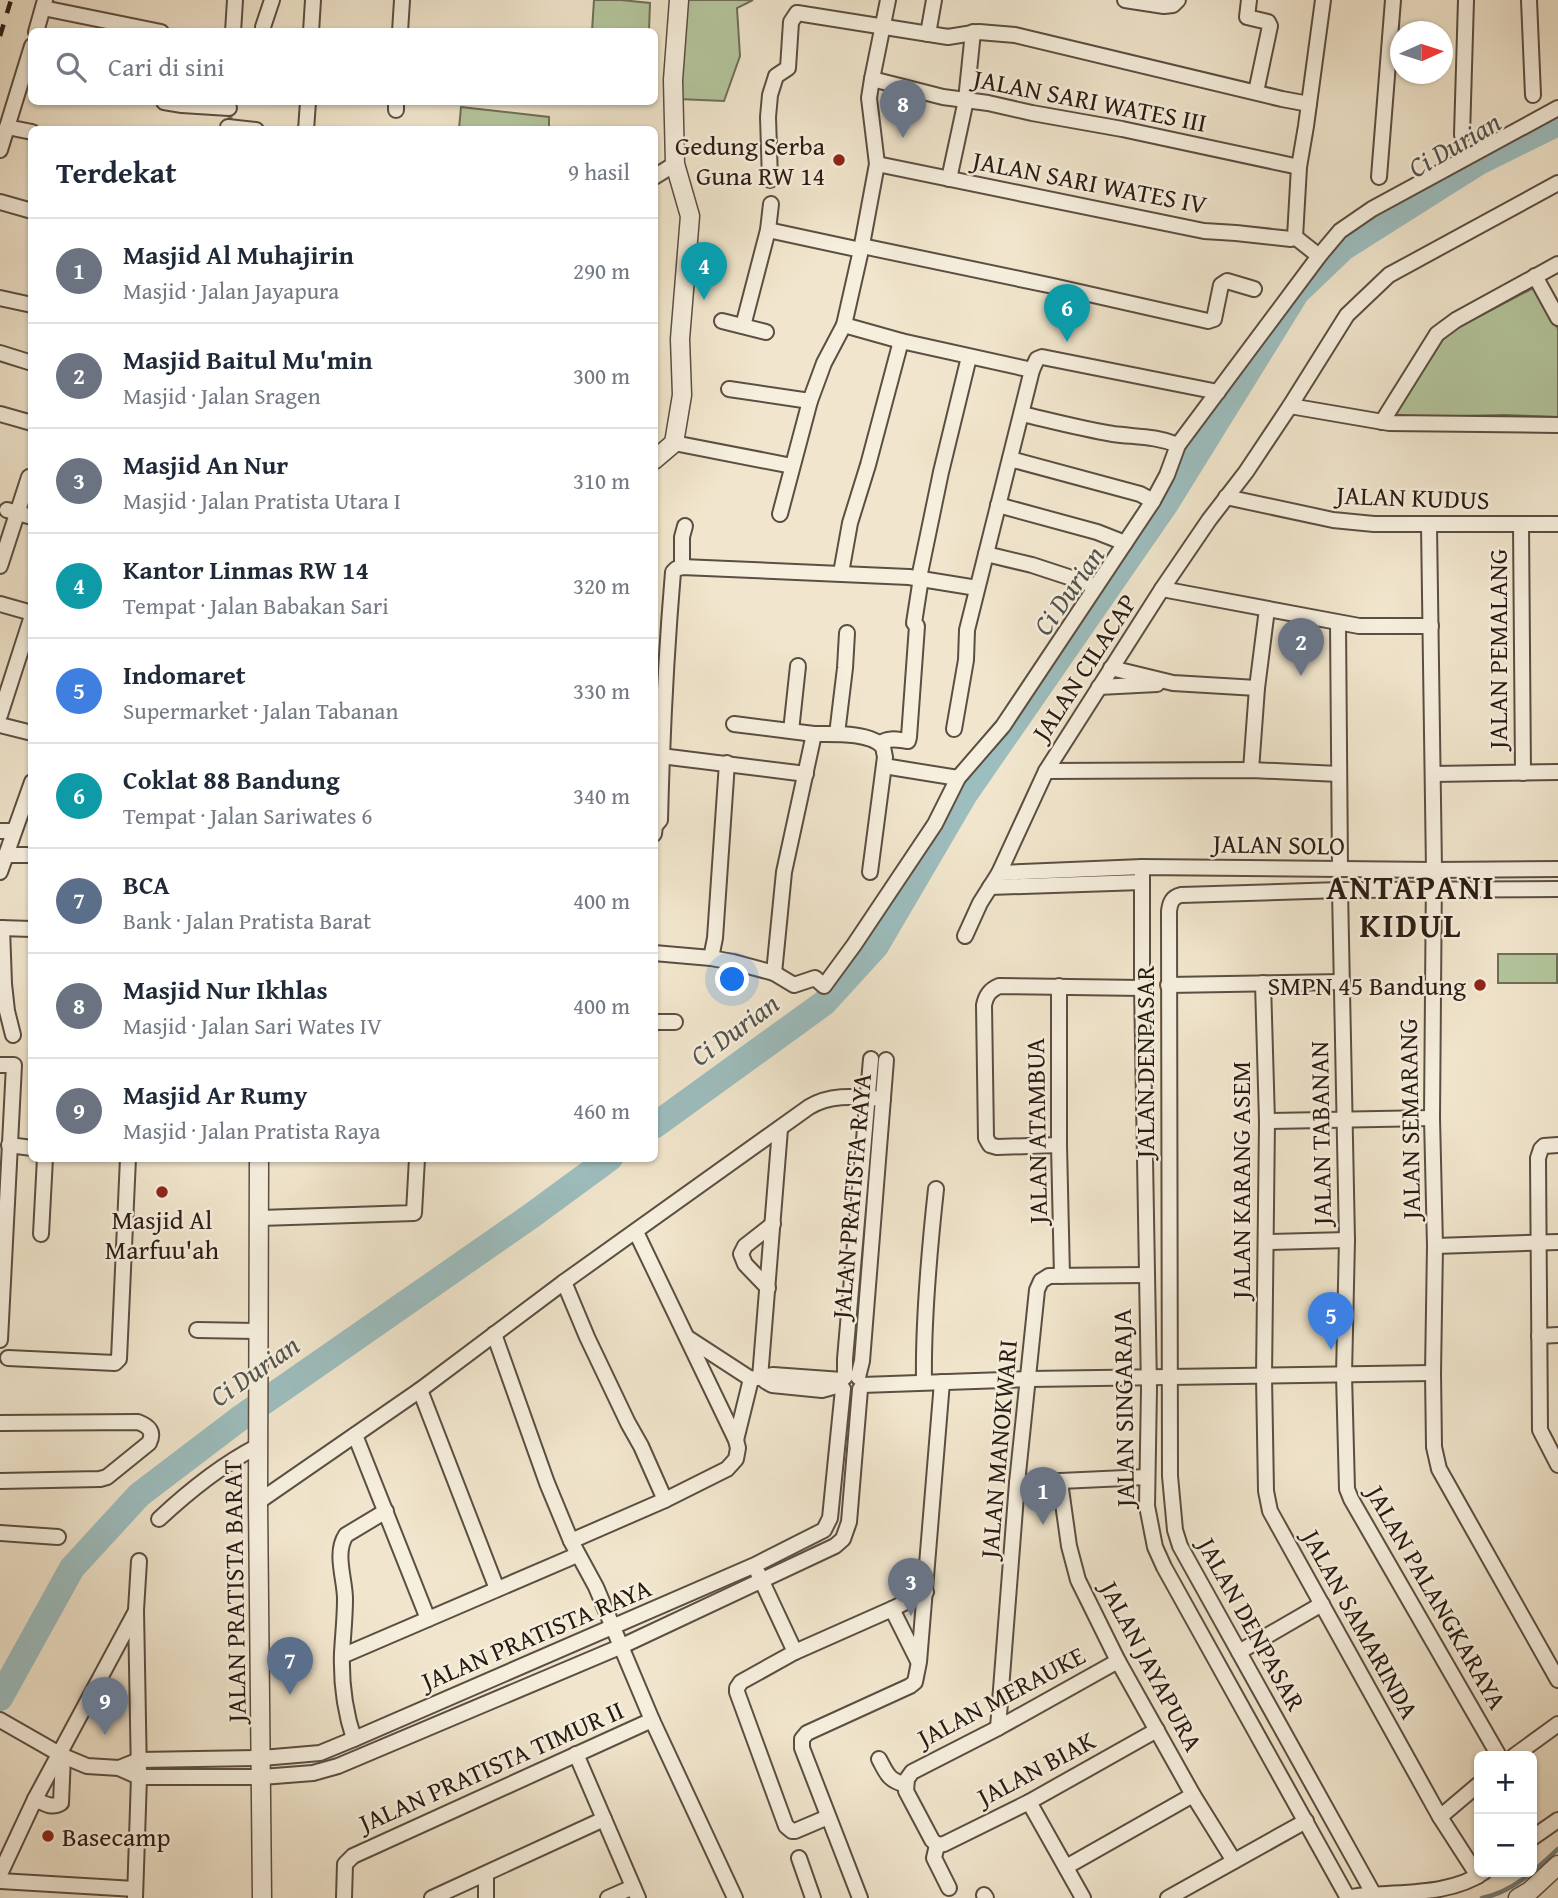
<!DOCTYPE html>
<html lang="id">
<meta charset="utf-8">
<style>
body{margin:0;font-family:"Gentium Book Plus",serif;background:#f2f2f3;color:#1f2937}
.controls{position:absolute;right:21px;bottom:21px;display:grid;overflow:hidden;border-radius:10px;box-shadow:0 2px 5px #0004}
.controls button{width:63px;height:63px;display:grid;place-items:center;padding:0;border:0;border-bottom:2px solid #e0e1e3;background:#fff;color:#1f2937;font:35px sans-serif}
.compass{position:absolute;left:1390px;top:21px;width:63px;height:63px;border-radius:50%;background:#fff;box-shadow:0 2px 5px #0004;rotate:87deg}
.you{position:absolute;left:733px;top:980px;width:24px;height:24px;margin:-18px;border:5px solid #fff;border-radius:50%;background:#1a73e8;box-shadow:0 0 0 10px #1a73e833}
.badge{display:grid;place-items:center;width:46px;height:46px;border-radius:50%;background:#8f2418;color:#fff;font-size:23px;font-weight:700}
.pin{position:absolute;translate:-50% -58px;filter:drop-shadow(0 2px 4px #0008)}
.pin::after{content:'';position:absolute;top:37px;width:24px;height:21px;background:inherit;clip-path:polygon(0 0,100% 0,50% 100%)}
.list{margin:0;padding:0;list-style:none}
h2{display:flex;justify-content:space-between;align-items:center;height:91px;margin:0;padding:0 28px;font-size:30px}
h2 small{font-size:23px;font-weight:400;color:#747a83}
.list li{display:grid;grid-template-columns:46px 1fr auto;gap:21px;align-items:center;box-sizing:border-box;height:105px;padding:0 28px;border-top:2px solid #e0e1e3}
.list b{display:block;font-size:26px;white-space:nowrap}
.list p{margin:0;font-size:23px;white-space:nowrap;color:#747a83}
.list em{font-size:23px;font-style:normal;color:#747a83}
.icon{flex:none;width:38px;height:38px;fill:none;stroke:currentColor;stroke-width:2;stroke-linecap:round;stroke-linejoin:round}
.map{position:relative;flex:none;width:1558px;height:1898px;overflow:hidden}
.search{position:absolute;background:#fff;box-shadow:0 2px 5px #0004;left:28px;top:28px;width:630px;height:77px;display:flex;align-items:center;gap:18px;box-sizing:border-box;padding:0 24px;border-radius:10px;color:#747a83;font-size:26px}
.panel{position:absolute;background:#fff;box-shadow:0 2px 5px #0004;left:28px;top:126px;width:630px;height:1036px;border-radius:10px}
.map>svg:first-child{display:block}
.green{fill:#b4c69d;stroke:#6e7058;stroke-width:2}
.lines{fill:none;stroke-linecap:round;stroke-linejoin:round}
.stream{stroke:#6f7d7a;stroke-width:4.5}
.river{stroke:#9dbebf;stroke-width:26}
.minor-casing{stroke:#5b4e42;stroke-width:18}
.tertiary-casing{stroke:#5b4e42;stroke-width:21}
.minor{stroke:#f6efde;stroke-width:14}
.tertiary{stroke:#f6efde;stroke-width:18}
.rail{stroke:#291b13;stroke-width:4.5;stroke-dasharray:12 12;stroke-linecap:butt}
.poi-dot{fill:#8f2418;stroke:#f6efde;stroke-width:2.5}
.labels{text-anchor:middle;dominant-baseline:central;stroke-width:5;stroke-linejoin:round;paint-order:stroke}
.street-label{font-size:26px;fill:#291b13;stroke:#f6efde}
.poi-label{font-size:26px;fill:#291b13;stroke:#f6efde;text-anchor:end}
.water-label{font-size:28px;font-style:italic;fill:#52544f;stroke:#f6efde}
.district-label{font-size:33px;font-weight:bold;letter-spacing:2px;fill:#291b13;stroke:#f6efde}
</style>
<div class="map">
<svg width="1558" height="1898" viewBox="0 0 1558 1898">
<rect width="100%" height="100%" fill="#f1e6cd"/>
<filter id="stains"><feTurbulence type="fractalNoise" baseFrequency=".00286" numOctaves="4"/><feColorMatrix values="0 0 0 0 .2 0 0 0 0 .09 0 0 0 0 .02 0 0 0 .5 -.17"/></filter>
<radialGradient id="worn" r=".72"><stop offset=".6" stop-color="#630" stop-opacity="0"/><stop offset="1" stop-color="#630" stop-opacity=".3"/></radialGradient>
<!-- green -->
<g class="green">
<path d="M 594,0 L 621,0 L 650,3 L 649,31 L 592,31 Z"/>
<path d="M 680,0 L 753,0 L 737,8 L 740,56 L 724,101 L 678,99 Z"/>
<path d="M 461,107 L 549,117 L 549,129 L 459,129 Z"/>
<path d="M 1535,287 L 1558,329 L 1558,417 L 1504,415 L 1419,417 L 1393,415 L 1441,340 L 1459,327 Z"/>
<rect x="1498" y="954" width="59" height="29"/>
</g>
<g class="lines">
<!-- stream -->
<g class="stream">
<path d="M 230,119 L 231,102"/>
<path d="M 1482,1898 C 1511,1893 1537,1869 1558,1849"/>
</g>
<!-- river -->
<g class="river">
<path d="M 654,1126 L 824,1003 L 876,946 L 965,794 L 1167,502 L 1297,292 L 1343,248 L 1479,162 L 1558,123"/>
<path d="M 0,1698 L 72,1568 L 139,1495 L 239,1419 L 531,1216 L 610,1158"/>
</g>
<defs>
<g id="minor">
<path d="M 888,0 L 872,79 L 869,98 L 877,164 L 861,250 L 844,325 L 901,341 L 1032,370"/>
<path d="M 1125,0 L 1164,6 L 1173,5 L 1178,0"/>
<path d="M 1249,0 L 1247,17 L 1268,22 L 1270,26 L 1256,92"/>
<path d="M 1529,0 L 1533,95"/>
<path d="M 43,8 L 161,32"/>
<path d="M 263,27 L 272,0"/>
<path d="M 36,32 L 45,0"/>
<path d="M 233,32 L 235,0"/>
<path d="M 311,32 L 313,0"/>
<path d="M 400,32 L 402,0"/>
<path d="M 928,34 L 934,0"/>
<path d="M 872,79 L 943,97 L 988,103 L 1032,113 L 1122,129 L 1299,167"/>
<path d="M 164,102 L 182,105 L 229,108"/>
<path d="M 396,110 L 396,102"/>
<path d="M 7,127 L 32,132"/>
<path d="M 228,127 L 256,130"/>
<path d="M 306,130 L 308,102"/>
<path d="M 1462,135 L 1466,0"/>
<path d="M 0,150 L 32,46"/>
<path d="M 877,164 L 1204,231 L 1236,233 L 1291,239 L 1295,237"/>
<path d="M 654,177 L 675,164"/>
<path d="M 1379,177 L 1393,0"/>
<path d="M 949,179 L 966,100 L 973,32"/>
<path d="M 770,180 L 768,117 L 770,95 L 776,76 L 788,68 L 791,22 L 797,13 L 948,37 L 979,32 L 1015,35 L 1282,99 L 1309,104"/>
<path d="M 0,202 L 32,211"/>
<path d="M 768,230 L 861,250"/>
<path d="M 1295,237 L 1299,167 L 1306,126 L 1323,0"/>
<path d="M 1295,237 L 1319,256"/>
<path d="M 862,246 L 1053,286 L 1208,321 L 1214,319 L 1221,285 L 1227,281 L 1254,289"/>
<path d="M 1535,276 L 1558,318"/>
<path d="M 0,298 L 32,305"/>
<path d="M 722,321 L 766,332"/>
<path d="M 743,326 L 768,230 L 771,204"/>
<path d="M 0,353 L 32,363"/>
<path d="M 729,389 L 810,401"/>
<path d="M 1290,406 L 1389,423 L 1558,425"/>
<path d="M 0,414 L 32,423"/>
<path d="M 1022,414 C 1052,421 1082,429 1113,434 C 1136,437 1156,436 1178,445"/>
<path d="M 1382,422 L 1437,334 L 1456,320 L 1558,264"/>
<path d="M 674,443 L 792,466"/>
<path d="M 1010,459 L 1140,494 L 1153,501"/>
<path d="M 1226,497 L 1333,520 L 1374,524 L 1558,524"/>
<path d="M 998,505 L 1097,532 L 1125,543"/>
<path d="M 7,510 L 32,517"/>
<path d="M 780,514 L 810,401 L 824,363 L 844,325"/>
<path d="M 1521,524 L 1523,773"/>
<path d="M 1429,525 L 1434,870 L 1432,1118 L 1435,1246 L 1433,1373 L 1434,1447 L 1439,1469 L 1558,1680"/>
<path d="M 986,554 L 1032,565 L 1096,586"/>
<path d="M 0,566 L 29,477"/>
<path d="M 682,567 L 682,537 L 685,526"/>
<path d="M 841,573 L 850,523 L 868,465 L 901,341"/>
<path d="M 919,578 L 941,472 L 969,357"/>
<path d="M 1162,589 L 1359,626 L 1431,626"/>
<path d="M 0,604 L 32,613"/>
<path d="M 1338,623 L 1340,869"/>
<path d="M 1111,668 L 1173,683 L 1257,688"/>
<path d="M 1099,687 L 1157,684"/>
<path d="M 0,715 L 32,616"/>
<path d="M 734,724 L 814,734"/>
<path d="M 0,725 L 32,733"/>
<path d="M 954,729 L 966,660 L 967,630 L 1032,370 L 1037,359 L 1042,357 L 1218,392"/>
<path d="M 791,731 L 798,666"/>
<path d="M 837,734 L 845,668 L 847,633"/>
<path d="M 881,743 C 888,737 899,740 908,741 L 909,737 L 917,626 L 914,623 L 921,578"/>
<path d="M 661,756 L 806,774"/>
<path d="M 884,766 L 958,778"/>
<path d="M 1251,770 L 1257,688 L 1267,609"/>
<path d="M 1046,771 L 1251,770 L 1339,774"/>
<path d="M 1433,774 L 1558,772"/>
<path d="M 0,831 L 14,831"/>
<path d="M 654,834 L 655,826 L 660,820 C 662,738 666,655 673,572 L 676,569 L 682,567 L 909,577 L 977,588"/>
<path d="M 6,855 L 32,855"/>
<path d="M 1142,867 L 1142,986 L 1149,1388 L 1147,1506 L 1155,1547 L 1164,1567 L 1348,1898"/>
<path d="M 0,872 L 32,782"/>
<path d="M 999,873 L 1142,867 L 1434,870 L 1558,869"/>
<path d="M 990,887 L 1142,882"/>
<path d="M 1340,890 L 1347,1240 L 1344,1375 L 1347,1489 L 1351,1499 L 1499,1756"/>
<path d="M 0,928 L 32,929"/>
<path d="M 2,928 L 4,984 L 7,1011 L 13,1035"/>
<path d="M 965,936 L 980,903 L 999,873 L 1046,771 L 1162,589 L 1209,520 L 1246,472 L 1290,406 L 1347,315 L 1389,275 L 1558,183"/>
<path d="M 654,953 L 711,958 L 733,962 L 774,973 L 794,985 L 815,978 L 824,986 L 854,945 L 935,824 L 958,778 L 1003,726 L 1153,501 L 1167,475 L 1178,445 L 1319,256 L 1340,231 L 1372,209 L 1558,108"/>
<path d="M 711,958 L 715,938 L 727,763"/>
<path d="M 774,973 L 784,872 L 814,734 C 833,734 871,732 883,747 L 885,757 L 870,872"/>
<path d="M 1263,983 L 1267,1121 L 1264,1377 L 1266,1491 L 1270,1511 L 1440,1817 L 1478,1876"/>
<path d="M 1168,985 L 1342,982"/>
<path d="M 1059,986 L 1059,1145 L 1062,1276"/>
<path d="M 654,1022 L 675,1022"/>
<path d="M 0,1065 L 14,1065 L 0,1340"/>
<path d="M 1267,1121 L 1432,1118"/>
<path d="M 9,1145 L 32,1148"/>
<path d="M 1059,1145 L 997,1147 L 990,1145 L 986,1138 L 984,1005 C 986,995 990,990 999,986 L 1143,988"/>
<path d="M 1558,1145 L 1544,1146 L 1541,1149 L 1538,1158 L 1540,1430 L 1558,1465"/>
<path d="M 260,1218 L 414,1213 L 417,1158"/>
<path d="M 41,1234 L 45,1158"/>
<path d="M 1266,1242 L 1347,1240"/>
<path d="M 1435,1246 L 1558,1242"/>
<path d="M 564,1282 L 587,1337 L 628,1423 L 641,1446 L 665,1500"/>
<path d="M 768,1288 L 745,1264 L 741,1254 L 745,1246 L 773,1224"/>
<path d="M 197,1330 L 259,1331"/>
<path d="M 494,1334 L 547,1483 L 571,1541 L 596,1587 L 652,1720 L 735,1898"/>
<path d="M 1539,1336 L 1558,1335"/>
<path d="M 688,1338 L 751,1379 L 773,1375 L 842,1380"/>
<path d="M 8,1358 L 115,1363 L 119,1359 L 128,1158"/>
<path d="M 845,1377 L 845,1359 L 871,1059"/>
<path d="M 858,1377 L 862,1361 L 886,1060"/>
<path d="M 760,1378 L 780,1129"/>
<path d="M 765,1381 L 772,1385 L 822,1390 L 840,1385"/>
<path d="M 924,1382 C 923,1318 929,1253 936,1189"/>
<path d="M 862,1385 L 1029,1379 L 1433,1373"/>
<path d="M 420,1390 L 497,1589"/>
<path d="M 0,1423 L 138,1422 C 148,1426 155,1431 149,1443 L 107,1477 L 100,1479 L 0,1481"/>
<path d="M 355,1435 L 428,1619"/>
<path d="M 736,1440 L 751,1379"/>
<path d="M 1060,1482 L 1069,1546 L 1078,1580 L 1118,1661 L 1193,1795 L 1234,1861"/>
<path d="M 1017,1483 L 1147,1477"/>
<path d="M 258,1502 L 420,1390 L 564,1282 L 809,1107 C 832,1093 857,1097 883,1099"/>
<path d="M 159,1519 C 190,1490 221,1465 258,1446"/>
<path d="M 0,1533 L 58,1537"/>
<path d="M 571,1541 L 665,1500 L 727,1469 L 736,1459 L 738,1448 L 736,1440 L 636,1232"/>
<path d="M 758,1573 L 795,1652"/>
<path d="M 892,1609 L 918,1661"/>
<path d="M 1239,1652 L 1322,1604"/>
<path d="M 342,1656 L 577,1555"/>
<path d="M 0,1720 L 63,1756 L 87,1766 L 119,1768 L 139,1777 L 262,1777 L 313,1773 L 338,1766 L 622,1646 L 835,1546 L 843,1539 L 849,1522 L 860,1389"/>
<path d="M 998,1728 L 1017,1483 L 1037,1290 L 1041,1281 L 1049,1276 L 1146,1275"/>
<path d="M 354,1739 C 345,1712 341,1682 342,1653 C 343,1635 345,1617 345,1599 C 345,1579 334,1553 346,1535 L 386,1511"/>
<path d="M 576,1754 L 638,1898"/>
<path d="M 1514,1756 L 1558,1724"/>
<path d="M 879,1759 C 887,1774 888,1780 906,1785"/>
<path d="M 119,1768 L 139,1760 L 262,1758 L 320,1753 L 354,1739 L 755,1565 L 824,1530 L 830,1518 L 843,1389"/>
<path d="M 35,1799 C 43,1803 52,1809 61,1803 L 63,1756"/>
<path d="M 1029,1802 L 1083,1898"/>
<path d="M 828,1817 L 795,1831 L 792,1831 L 786,1826 L 737,1692 L 737,1688 L 741,1682 L 795,1652 L 892,1609 L 926,1592"/>
<path d="M 1440,1817 L 1479,1784"/>
<path d="M 1532,1838 L 1558,1820"/>
<path d="M 937,1845 L 932,1840 L 906,1791 L 907,1779 L 912,1772 L 998,1728 L 1118,1661"/>
<path d="M 937,1845 L 944,1844 L 1029,1802 L 1157,1730"/>
<path d="M 937,1845 L 934,1858 L 949,1888"/>
<path d="M 799,1858 L 813,1898"/>
<path d="M 1066,1867 L 1193,1795"/>
<path d="M 0,1874 L 35,1799 L 136,1611"/>
<path d="M 486,1874 L 486,1898"/>
<path d="M 0,1881 L 135,1889"/>
<path d="M 1373,1893 L 1180,1546 L 1175,1530 L 1170,1476 L 1169,911 C 1170,903 1172,897 1181,895 L 1340,890 L 1558,889"/>
<path d="M 984,1895 L 986,1898"/>
<path d="M 135,1898 L 139,1777 L 136,1610 L 139,1561"/>
<path d="M 344,1898 L 345,1864 L 353,1856 L 652,1720"/>
<path d="M 432,1898 L 604,1819"/>
<path d="M 608,1898 L 633,1887"/>
<path d="M 860,1898 L 802,1748 L 802,1739 L 807,1733 L 910,1686 L 915,1682 L 919,1662 L 942,1382"/>
<path d="M 1168,1898 L 1306,1821"/>
<path d="M 1348,1898 C 1362,1894 1373,1895 1387,1894 C 1419,1892 1457,1891 1484,1872"/>
</g>
<g id="tertiary">
<path d="M 654,460 L 674,443 L 682,395 L 680,339 L 690,216 L 675,164 L 673,80 L 679,0"/>
<path d="M 259,1158 L 258,1502 L 262,1898"/>
<path d="M 1518,1898 L 1530,1891 L 1558,1865"/>
</g>
</defs>
<!-- minor casing -->
<use href="#minor" class="minor-casing"/>
<!-- tertiary casing -->
<use href="#tertiary" class="tertiary-casing"/>
<!-- minor -->
<use href="#minor" class="minor"/>
<!-- tertiary -->
<use href="#tertiary" class="tertiary"/>
<!-- rail -->
<path class="rail" d="M 0,36 L 11,0"/>
</g>
<!-- markers -->
<g class="poi-dot">
<circle cx="839" cy="160" r="7"/>
<circle cx="1480" cy="985" r="7"/>
<circle cx="162" cy="1192" r="7"/>
<circle cx="48" cy="1836" r="7"/>
</g>
<g class="labels">
<!-- street labels -->
<g class="street-label">
<text transform="translate(1090 100) rotate(11)">JALAN SARI WATES III</text>
<text transform="translate(1090 182) rotate(11)">JALAN SARI WATES IV</text>
<text transform="translate(1413 497) rotate(2)">JALAN KUDUS</text>
<text transform="translate(1497 649) rotate(-90)">JALAN PEMALANG</text>
<text transform="translate(1084 667) rotate(-57)">JALAN CILACAP</text>
<text transform="translate(1279 844) rotate(1)">JALAN SOLO</text>
<text transform="translate(1144 1062) rotate(-90)">JALAN DENPASAR</text>
<text transform="translate(1409 1119) rotate(-91)">JALAN SEMARANG</text>
<text transform="translate(1036 1131) rotate(-91)">JALAN ATAMBUA</text>
<text transform="translate(1320 1133) rotate(-91)">JALAN TABANAN</text>
<text transform="translate(1240 1180) rotate(-90)">JALAN KARANG ASEM</text>
<text transform="translate(851 1196) rotate(-85)">JALAN PRATISTA RAYA</text>
<text transform="translate(1123 1408) rotate(-91)">JALAN SINGARAJA</text>
<text transform="translate(998 1449) rotate(-85)">JALAN MANOKWARI</text>
<text transform="translate(234 1591) rotate(-91)">JALAN PRATISTA BARAT</text>
<text transform="translate(1437 1597) rotate(60)">JALAN PALANGKARAYA</text>
<text transform="translate(1252 1624) rotate(61)">JALAN DENPASAR</text>
<text transform="translate(1361 1624) rotate(61)">JALAN SAMARINDA</text>
<text transform="translate(536 1634) rotate(-23)">JALAN PRATISTA RAYA</text>
<text transform="translate(1152 1666) rotate(62)">JALAN JAYAPURA</text>
<text transform="translate(1001 1696) rotate(-28)">JALAN MERAUKE</text>
<text transform="translate(491 1766) rotate(-24)">JALAN PRATISTA TIMUR II</text>
<text transform="translate(1036 1768) rotate(-28)">JALAN BIAK</text>
</g>
<!-- poi labels -->
<g class="poi-label">
<text x="825" y="145">Gedung Serba<tspan x="825" dy="30">Guna RW 14</tspan></text>
<text x="1466" y="985">SMPN 45 Bandung</text>
<text x="162" y="1219" text-anchor="middle">Masjid Al<tspan x="162" dy="30">Marfuu'ah</tspan></text>
<text x="62" y="1836" text-anchor="start">Basecamp</text>
</g>
<!-- water labels -->
<g class="water-label">
<text transform="translate(1454 144) rotate(-30)">Ci Durian</text>
<text transform="translate(1068 590) rotate(-55)">Ci Durian</text>
<text transform="translate(734 1029) rotate(-36)">Ci Durian</text>
<text transform="translate(254 1370) rotate(-35)">Ci Durian</text>
</g>
<!-- district labels -->
<g class="district-label">
<text x="1411" y="887">ANTAPANI<tspan x="1411" dy="38">KIDUL</tspan></text>
</g>
</g>
<rect width="100%" height="100%" filter="url(#stains)"/>
<rect width="100%" height="100%" fill="url(#worn)"/>
</svg>
<div class="controls">
<button>+</button>
<button>−</button>
</div>
<svg class="compass" viewBox="-18 -18 36 36"><path d="M0-13l5 13h-10z" fill="#e53935"/><path d="M0 13l5-13h-10z" fill="#747a83"/></svg>
<div class="you"></div>
<div class="pin badge" style="left:1043px;top:1525px;background:#6b7280">1</div>
<div class="pin badge" style="left:1301px;top:676px;background:#6b7280">2</div>
<div class="pin badge" style="left:911px;top:1616px;background:#6b7280">3</div>
<div class="pin badge" style="left:704px;top:300px;background:#0f9aa8">4</div>
<div class="pin badge" style="left:1331px;top:1350px;background:#3f7fe0">5</div>
<div class="pin badge" style="left:1067px;top:342px;background:#0f9aa8">6</div>
<div class="pin badge" style="left:290px;top:1695px;background:#5c6f8a">7</div>
<div class="pin badge" style="left:903px;top:138px;background:#6b7280">8</div>
<div class="pin badge" style="left:105px;top:1735px;background:#6b7280">9</div>
<div class="search"><svg class="icon" aria-label="search" viewBox="0 0 24 24"><circle cx="10" cy="10" r="6"/><path d="M15 15l6 6"/></svg>Cari di sini</div>
<section class="panel">
<h2>Terdekat<small>9 hasil</small></h2>
<ul class="list">
<li><span class="badge" style="background:#6b7280">1</span><div><b>Masjid Al Muhajirin</b><p>Masjid · Jalan Jayapura</p></div><em>290 m</em></li>
<li><span class="badge" style="background:#6b7280">2</span><div><b>Masjid Baitul Mu'min</b><p>Masjid · Jalan Sragen</p></div><em>300 m</em></li>
<li><span class="badge" style="background:#6b7280">3</span><div><b>Masjid An Nur</b><p>Masjid · Jalan Pratista Utara I</p></div><em>310 m</em></li>
<li><span class="badge" style="background:#0f9aa8">4</span><div><b>Kantor Linmas RW 14</b><p>Tempat · Jalan Babakan Sari</p></div><em>320 m</em></li>
<li><span class="badge" style="background:#3f7fe0">5</span><div><b>Indomaret</b><p>Supermarket · Jalan Tabanan</p></div><em>330 m</em></li>
<li><span class="badge" style="background:#0f9aa8">6</span><div><b>Coklat 88 Bandung</b><p>Tempat · Jalan Sariwates 6</p></div><em>340 m</em></li>
<li><span class="badge" style="background:#5c6f8a">7</span><div><b>BCA</b><p>Bank · Jalan Pratista Barat</p></div><em>400 m</em></li>
<li><span class="badge" style="background:#6b7280">8</span><div><b>Masjid Nur Ikhlas</b><p>Masjid · Jalan Sari Wates IV</p></div><em>400 m</em></li>
<li><span class="badge" style="background:#6b7280">9</span><div><b>Masjid Ar Rumy</b><p>Masjid · Jalan Pratista Raya</p></div><em>460 m</em></li>
</ul>
</section>
</div>
